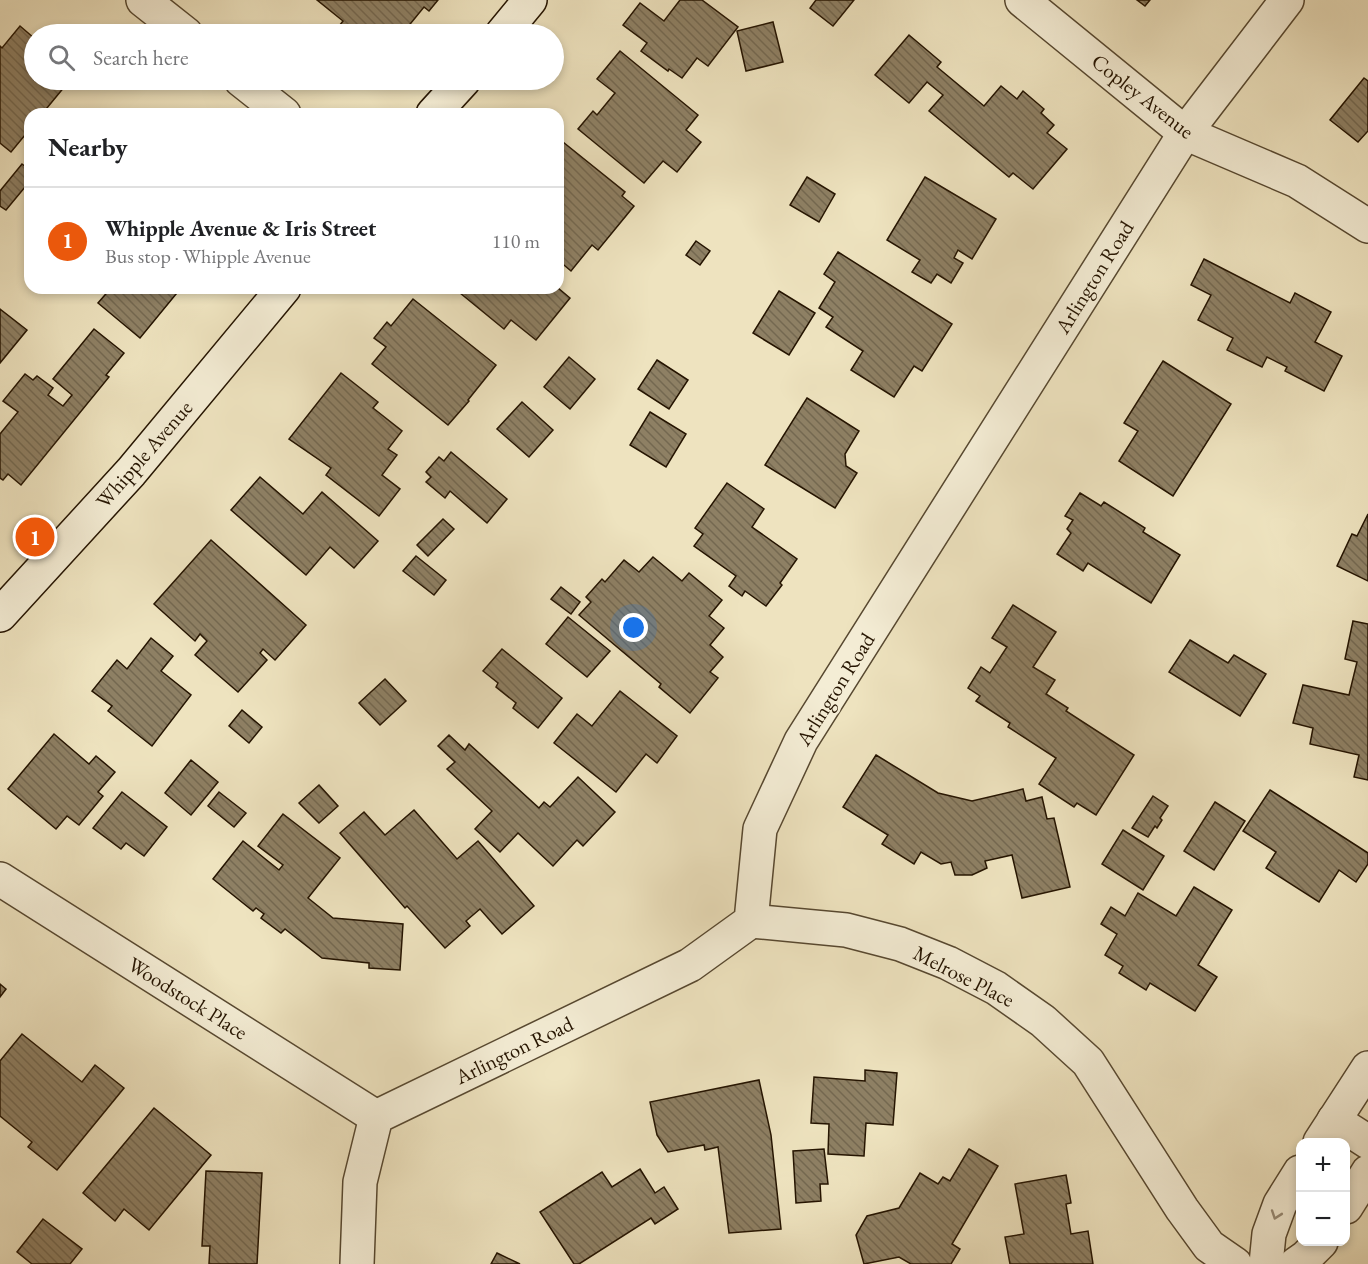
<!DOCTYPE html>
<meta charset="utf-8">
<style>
body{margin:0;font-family:"EB Garamond",serif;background:#f2f2f2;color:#202124}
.controls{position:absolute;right:18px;bottom:18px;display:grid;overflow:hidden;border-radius:12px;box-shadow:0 3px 9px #0003}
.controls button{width:54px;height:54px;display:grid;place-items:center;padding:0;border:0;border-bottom:2px solid #e0e0e0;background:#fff;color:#202124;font:30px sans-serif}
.you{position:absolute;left:634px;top:628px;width:21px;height:21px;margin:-15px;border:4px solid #fff;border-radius:50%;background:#1a73e8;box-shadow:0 0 0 9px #1a73e833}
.badge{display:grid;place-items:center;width:39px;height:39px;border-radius:50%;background:#ea580c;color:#fff;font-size:20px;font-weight:700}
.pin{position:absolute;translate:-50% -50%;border:3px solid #fff;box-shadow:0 2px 6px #0006}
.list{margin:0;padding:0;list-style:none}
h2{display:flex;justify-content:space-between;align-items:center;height:78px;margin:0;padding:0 24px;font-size:26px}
h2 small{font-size:20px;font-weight:400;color:#757577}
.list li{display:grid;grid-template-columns:39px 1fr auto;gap:18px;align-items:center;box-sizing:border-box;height:108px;padding:0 24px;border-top:2px solid #e0e0e0}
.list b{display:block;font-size:22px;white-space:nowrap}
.list p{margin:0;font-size:20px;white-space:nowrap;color:#757577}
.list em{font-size:20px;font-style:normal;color:#757577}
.icon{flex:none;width:33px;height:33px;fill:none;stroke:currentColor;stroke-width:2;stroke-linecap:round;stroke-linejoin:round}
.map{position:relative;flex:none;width:1368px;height:1264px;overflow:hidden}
.search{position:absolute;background:#fff;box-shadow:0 3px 9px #0003;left:24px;top:24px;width:540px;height:66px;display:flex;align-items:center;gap:15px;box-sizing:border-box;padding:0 21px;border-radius:33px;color:#757577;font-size:22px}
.panel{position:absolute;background:#fff;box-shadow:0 3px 9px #0003;left:24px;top:108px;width:540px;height:186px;border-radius:18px}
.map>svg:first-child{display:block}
.building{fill:url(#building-back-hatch);stroke:#251401;stroke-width:1.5}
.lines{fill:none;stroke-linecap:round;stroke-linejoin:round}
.street-casing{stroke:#574830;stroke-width:36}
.secondary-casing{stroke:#251401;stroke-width:36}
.street{stroke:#f4edd5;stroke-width:33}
.secondary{stroke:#f4edd5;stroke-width:33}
.oneway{stroke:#978b76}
.labels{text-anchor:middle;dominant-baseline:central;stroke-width:5;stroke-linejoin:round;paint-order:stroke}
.street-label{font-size:21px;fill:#251401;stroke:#f4edd5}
</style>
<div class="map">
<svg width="1368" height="1264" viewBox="0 0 1368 1264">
<defs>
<pattern id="building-back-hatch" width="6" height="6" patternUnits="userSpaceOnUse" patternTransform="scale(1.5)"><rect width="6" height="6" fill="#8e8064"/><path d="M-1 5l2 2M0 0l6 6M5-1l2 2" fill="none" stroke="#746850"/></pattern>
</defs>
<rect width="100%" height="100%" fill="#eee3bf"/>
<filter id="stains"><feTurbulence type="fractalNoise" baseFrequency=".00333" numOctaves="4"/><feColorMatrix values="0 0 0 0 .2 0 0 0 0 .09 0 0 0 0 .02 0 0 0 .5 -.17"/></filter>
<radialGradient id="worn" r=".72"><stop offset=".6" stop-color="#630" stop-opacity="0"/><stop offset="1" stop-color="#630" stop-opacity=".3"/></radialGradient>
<!-- building -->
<g class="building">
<path d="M 317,0 L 438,0 L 429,11 L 424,7 L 402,34 L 341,34 L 336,30 L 343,21 Z"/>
<path d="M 680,0 L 702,0 L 738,27 L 708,66 L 697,58 L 682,78 L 669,69 L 668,71 L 641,51 L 647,43 L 623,25 L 640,3 L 664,21 Z"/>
<path d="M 816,0 L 854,0 L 833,26 L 810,8 Z"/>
<path d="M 1137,0 L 1150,0 L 1145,6 Z"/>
<path d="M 773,22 L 783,62 L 746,71 L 737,31 Z"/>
<path d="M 20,26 L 34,38 L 34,80 L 70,80 L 42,114 L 30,114 L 30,129 L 11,152 L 0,143 L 0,46 L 2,48 Z"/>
<path d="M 909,35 L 941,62 L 937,67 L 984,106 L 1001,86 L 1017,99 L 1023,91 L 1044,109 L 1041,113 L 1054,125 L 1047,133 L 1067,149 L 1033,189 L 1013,173 L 1009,177 L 929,111 L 943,95 L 927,82 L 909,103 L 875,75 Z"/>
<path d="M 620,51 L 698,115 L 686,130 L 701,142 L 677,172 L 663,161 L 644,183 L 578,129 L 593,111 L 597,115 L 615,93 L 597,79 Z"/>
<path d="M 1364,78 L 1368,81 L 1368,131 L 1358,142 L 1330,120 Z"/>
<path d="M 558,138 L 625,192 L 622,196 L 634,206 L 598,250 L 592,245 L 571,271 L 558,260 Z"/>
<path d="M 22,164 L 30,170 L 30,181 L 6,210 L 0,206 L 0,191 Z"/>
<path d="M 807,177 L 835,194 L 819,222 L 790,205 Z"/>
<path d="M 925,177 L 996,219 L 972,259 L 958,250 L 954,258 L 963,263 L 951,283 L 937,274 L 931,283 L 912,272 L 920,260 L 887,240 Z"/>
<path d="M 696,241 L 710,251 L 700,265 L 686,255 Z"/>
<path d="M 838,252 L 952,324 L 922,371 L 914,366 L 894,397 L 851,370 L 863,351 L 826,327 L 833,317 L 819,308 L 835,282 L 824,274 Z"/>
<path d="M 1204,259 L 1290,303 L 1295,293 L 1331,312 L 1315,342 L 1342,356 L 1324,391 L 1285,371 L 1287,367 L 1267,357 L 1262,367 L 1227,350 L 1233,338 L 1198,320 L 1211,295 L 1191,285 Z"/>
<path d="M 111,288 L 181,288 L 140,338 L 98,303 Z"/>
<path d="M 454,288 L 558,288 L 570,298 L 536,340 L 511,320 L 504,329 Z"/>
<path d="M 779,291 L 815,313 L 789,355 L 753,333 Z"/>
<path d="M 413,299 L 496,365 L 468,400 L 469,401 L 448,425 L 372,364 L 386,347 L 374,338 L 387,322 L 391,326 Z"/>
<path d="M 0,309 L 27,330 L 0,363 Z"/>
<path d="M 94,329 L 124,353 L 106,375 L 109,377 L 21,485 L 8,474 L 3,480 L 0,478 L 0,434 L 18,412 L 3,401 L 25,374 L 33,380 L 37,376 L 53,388 L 48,395 L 63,406 L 72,395 L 53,379 Z"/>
<path d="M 569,357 L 595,379 L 570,409 L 544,387 Z"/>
<path d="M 657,360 L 688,380 L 669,409 L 638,389 Z"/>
<path d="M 1163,361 L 1231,404 L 1173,496 L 1119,461 L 1138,431 L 1124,423 Z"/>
<path d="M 341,373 L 378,402 L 373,408 L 402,431 L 388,449 L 397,455 L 382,475 L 400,489 L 379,516 L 326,475 L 331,468 L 289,439 Z"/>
<path d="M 807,398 L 859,431 L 845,454 L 846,466 L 857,473 L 835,508 L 765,465 Z"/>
<path d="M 522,402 L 553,430 L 529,457 L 497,429 Z"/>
<path d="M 650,412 L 686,434 L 666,467 L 630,445 Z"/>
<path d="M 451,452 L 507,499 L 487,523 L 450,491 L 445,498 L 426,482 L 431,477 L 426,472 L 439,457 L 444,461 Z"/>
<path d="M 260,477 L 303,514 L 322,492 L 378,541 L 354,568 L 330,547 L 306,575 L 231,510 Z"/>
<path d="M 727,483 L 764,509 L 752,527 L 797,559 L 780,583 L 782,585 L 766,606 L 745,591 L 742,596 L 729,586 L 736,576 L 694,546 L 703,534 L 695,528 Z"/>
<path d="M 1080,493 L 1101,506 L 1104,502 L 1145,528 L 1143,532 L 1180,555 L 1151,603 L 1088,563 L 1083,571 L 1057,554 L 1071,533 L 1067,529 L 1073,520 L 1065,516 Z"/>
<path d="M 1368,514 L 1368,581 L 1337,566 L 1352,534 L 1357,536 Z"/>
<path d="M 443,519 L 454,529 L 428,556 L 417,545 Z"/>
<path d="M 211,540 L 306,625 L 275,660 L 263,649 L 260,653 L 267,660 L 238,692 L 195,655 L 207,641 L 200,634 L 195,641 L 154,604 Z"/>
<path d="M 416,556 L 446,580 L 434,595 L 403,571 Z"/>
<path d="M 653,557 L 682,581 L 689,573 L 722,600 L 709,616 L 724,628 L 710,645 L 723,657 L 710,672 L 718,678 L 690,713 L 659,687 L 661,684 L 579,615 L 591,602 L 586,597 L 602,579 L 605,582 L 624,560 L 639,572 Z"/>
<path d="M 561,587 L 580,602 L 571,614 L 551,599 Z"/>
<path d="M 1013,605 L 1056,632 L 1033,667 L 1055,680 L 1046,694 L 1068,708 L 1066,711 L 1134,755 L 1096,815 L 1077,803 L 1074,807 L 1039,784 L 1056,758 L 1008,727 L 1010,723 L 976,701 L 980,696 L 968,688 L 981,667 L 990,673 L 1007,647 L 992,638 Z"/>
<path d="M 568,617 L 610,651 L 587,677 L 546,644 Z"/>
<path d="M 1353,621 L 1368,624 L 1368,780 L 1354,777 L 1359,755 L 1310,744 L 1313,728 L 1293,723 L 1303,685 L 1349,695 L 1357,662 L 1345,659 Z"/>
<path d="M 151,638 L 173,656 L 161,671 L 191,695 L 152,746 L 108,711 L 112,706 L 92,691 L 117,660 L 127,669 Z"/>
<path d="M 1190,640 L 1228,663 L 1234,655 L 1266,674 L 1240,716 L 1169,672 Z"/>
<path d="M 502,649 L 562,698 L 538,728 L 513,708 L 516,703 L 496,687 L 498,683 L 483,671 Z"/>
<path d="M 385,679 L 406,701 L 380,725 L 359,703 Z"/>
<path d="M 620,691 L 677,736 L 657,763 L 646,754 L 616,792 L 554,743 L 577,714 L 592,726 Z"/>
<path d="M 242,710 L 262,727 L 249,743 L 229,726 Z"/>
<path d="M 54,734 L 89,764 L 96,756 L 115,772 L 98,792 L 103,796 L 79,825 L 67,816 L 56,829 L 8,789 Z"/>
<path d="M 449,735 L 465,750 L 469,744 L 539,808 L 544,802 L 550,807 L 578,777 L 615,812 L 583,846 L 577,840 L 553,866 L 518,833 L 500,852 L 475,829 L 492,811 L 447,769 L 455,762 L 438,746 Z"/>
<path d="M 876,755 L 938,793 L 972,801 L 1023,789 L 1026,801 L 1042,797 L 1047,819 L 1054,818 L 1070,887 L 1022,898 L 1012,855 L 985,861 L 987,868 L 972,875 L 955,875 L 951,862 L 941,864 L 921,852 L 914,864 L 882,844 L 888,835 L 843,807 Z"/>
<path d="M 191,760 L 218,782 L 191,815 L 165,793 Z"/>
<path d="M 319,785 L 338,806 L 319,823 L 299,803 Z"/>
<path d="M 1270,790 L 1368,853 L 1368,864 L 1356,882 L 1339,870 L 1319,902 L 1266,868 L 1276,852 L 1243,831 Z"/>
<path d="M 122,792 L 167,827 L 144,856 L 126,843 L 121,849 L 93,828 Z"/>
<path d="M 219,792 L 246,813 L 234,827 L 208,806 Z"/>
<path d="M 1153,796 L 1168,806 L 1160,818 L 1162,820 L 1157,828 L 1155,826 L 1148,837 L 1132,828 Z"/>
<path d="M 1215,802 L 1245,821 L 1214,870 L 1184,851 Z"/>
<path d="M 414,810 L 457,859 L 478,841 L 534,906 L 502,934 L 480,909 L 466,921 L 470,926 L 445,948 L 407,906 L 405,908 L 340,833 L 364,812 L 385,835 Z"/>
<path d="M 283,814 L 340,858 L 308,898 L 333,918 L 403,924 L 400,970 L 369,968 L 369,963 L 322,958 L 285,929 L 281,933 L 261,918 L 264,914 L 256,908 L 253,911 L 213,879 L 243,841 L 279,870 L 283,865 L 258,846 Z"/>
<path d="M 1123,830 L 1164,856 L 1143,890 L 1102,864 Z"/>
<path d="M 1194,887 L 1232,910 L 1198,965 L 1217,977 L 1195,1011 L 1150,983 L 1146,990 L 1119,973 L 1123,966 L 1105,955 L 1117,934 L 1101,924 L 1111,907 L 1125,916 L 1138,893 L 1176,916 Z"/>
<path d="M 0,984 L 6,989 L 0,997 Z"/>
<path d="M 22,1034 L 82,1082 L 95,1065 L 124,1088 L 57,1170 L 28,1147 L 32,1142 L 0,1116 L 0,1061 Z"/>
<path d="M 865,1070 L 897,1073 L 893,1125 L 866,1123 L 864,1156 L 828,1154 L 829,1124 L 811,1123 L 814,1077 L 865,1081 Z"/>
<path d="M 759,1080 L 771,1135 L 781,1229 L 729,1233 L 718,1147 L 705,1150 L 704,1145 L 668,1152 L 657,1135 L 650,1102 Z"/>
<path d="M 154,1108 L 211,1155 L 149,1230 L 124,1209 L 115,1221 L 83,1193 Z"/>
<path d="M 824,1149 L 828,1184 L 820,1184 L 821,1201 L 796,1203 L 793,1151 Z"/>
<path d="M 969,1149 L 998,1166 L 952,1244 L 960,1249 L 951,1264 L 911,1264 L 899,1257 L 864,1264 L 856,1235 L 867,1216 L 899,1208 L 920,1173 L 938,1184 L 943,1177 L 950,1181 Z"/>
<path d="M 640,1169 L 655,1193 L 664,1187 L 678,1209 L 655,1224 L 651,1218 L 579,1264 L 574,1264 L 540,1212 L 602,1172 L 612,1187 Z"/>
<path d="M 206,1171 L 262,1173 L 257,1264 L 209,1264 L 210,1246 L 202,1246 Z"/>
<path d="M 1066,1175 L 1071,1203 L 1066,1204 L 1071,1234 L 1088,1231 L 1093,1264 L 1010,1264 L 1005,1237 L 1024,1234 L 1015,1184 Z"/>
<path d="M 43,1219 L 82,1249 L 70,1264 L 32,1264 L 17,1252 Z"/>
<path d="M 497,1253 L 520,1264 L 491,1264 Z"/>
</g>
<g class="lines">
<defs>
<g id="street">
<path d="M 143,0 L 186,34"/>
<path d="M 1022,0 L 1185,133 L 1297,181 L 1368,226"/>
<path d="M 241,80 L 284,114"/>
<path d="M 0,879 L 376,1117"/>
<path d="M 751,921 L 846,930 L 900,944 L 948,963 L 996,988 L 1043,1021 L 1088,1062 L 1182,1209 L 1209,1246 L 1235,1264"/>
<path d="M 1334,1120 L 1368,1142"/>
<path d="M 1320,1142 L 1368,1068"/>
<path d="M 1346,1207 L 1368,1172"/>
<path d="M 357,1264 L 360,1182 L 376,1117 L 690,965 L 751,921 L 760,829 L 801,741 L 1185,133 L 1287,0"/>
<path d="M 1266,1264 L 1269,1234 L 1280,1204 L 1300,1172"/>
<path d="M 1296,1264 L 1306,1257 L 1321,1242"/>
</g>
<g id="secondary">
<path d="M 502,34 L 530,0"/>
<path d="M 433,114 L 464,80"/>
<path d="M 0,615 L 131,472 L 284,288"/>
</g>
</defs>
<!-- street casing -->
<use href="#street" class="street-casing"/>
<!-- secondary casing -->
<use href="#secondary" class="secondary-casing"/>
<!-- street -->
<use href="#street" class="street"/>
<!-- secondary -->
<use href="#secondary" class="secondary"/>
</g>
<!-- one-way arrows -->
<defs><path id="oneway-chevron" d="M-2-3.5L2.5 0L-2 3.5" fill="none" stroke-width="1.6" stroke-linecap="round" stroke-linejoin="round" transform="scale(1.5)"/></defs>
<use class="oneway" href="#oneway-chevron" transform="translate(1276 1215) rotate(109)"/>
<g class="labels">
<!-- street labels -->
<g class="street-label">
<text transform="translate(1143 96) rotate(38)">Copley Avenue</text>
<text transform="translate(1094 277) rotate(-58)">Arlington Road</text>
<text transform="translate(144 454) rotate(-49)">Whipple Avenue</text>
<text transform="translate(835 689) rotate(-58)">Arlington Road</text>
<text transform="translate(964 976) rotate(27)">Melrose Place</text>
<text transform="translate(188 998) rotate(32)">Woodstock Place</text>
<text transform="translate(514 1050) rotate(-26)">Arlington Road</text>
</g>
</g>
<rect width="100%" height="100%" filter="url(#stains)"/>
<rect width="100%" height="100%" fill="url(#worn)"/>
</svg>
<div class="controls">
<button>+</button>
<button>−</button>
</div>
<div class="you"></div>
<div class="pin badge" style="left:35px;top:537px">1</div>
<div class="search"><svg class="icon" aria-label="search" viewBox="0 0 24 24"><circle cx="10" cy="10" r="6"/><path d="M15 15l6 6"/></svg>Search here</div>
<section class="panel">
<h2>Nearby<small></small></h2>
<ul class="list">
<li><span class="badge">1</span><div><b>Whipple Avenue &amp; Iris Street</b><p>Bus stop · Whipple Avenue</p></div><em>110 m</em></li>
</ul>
</section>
</div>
